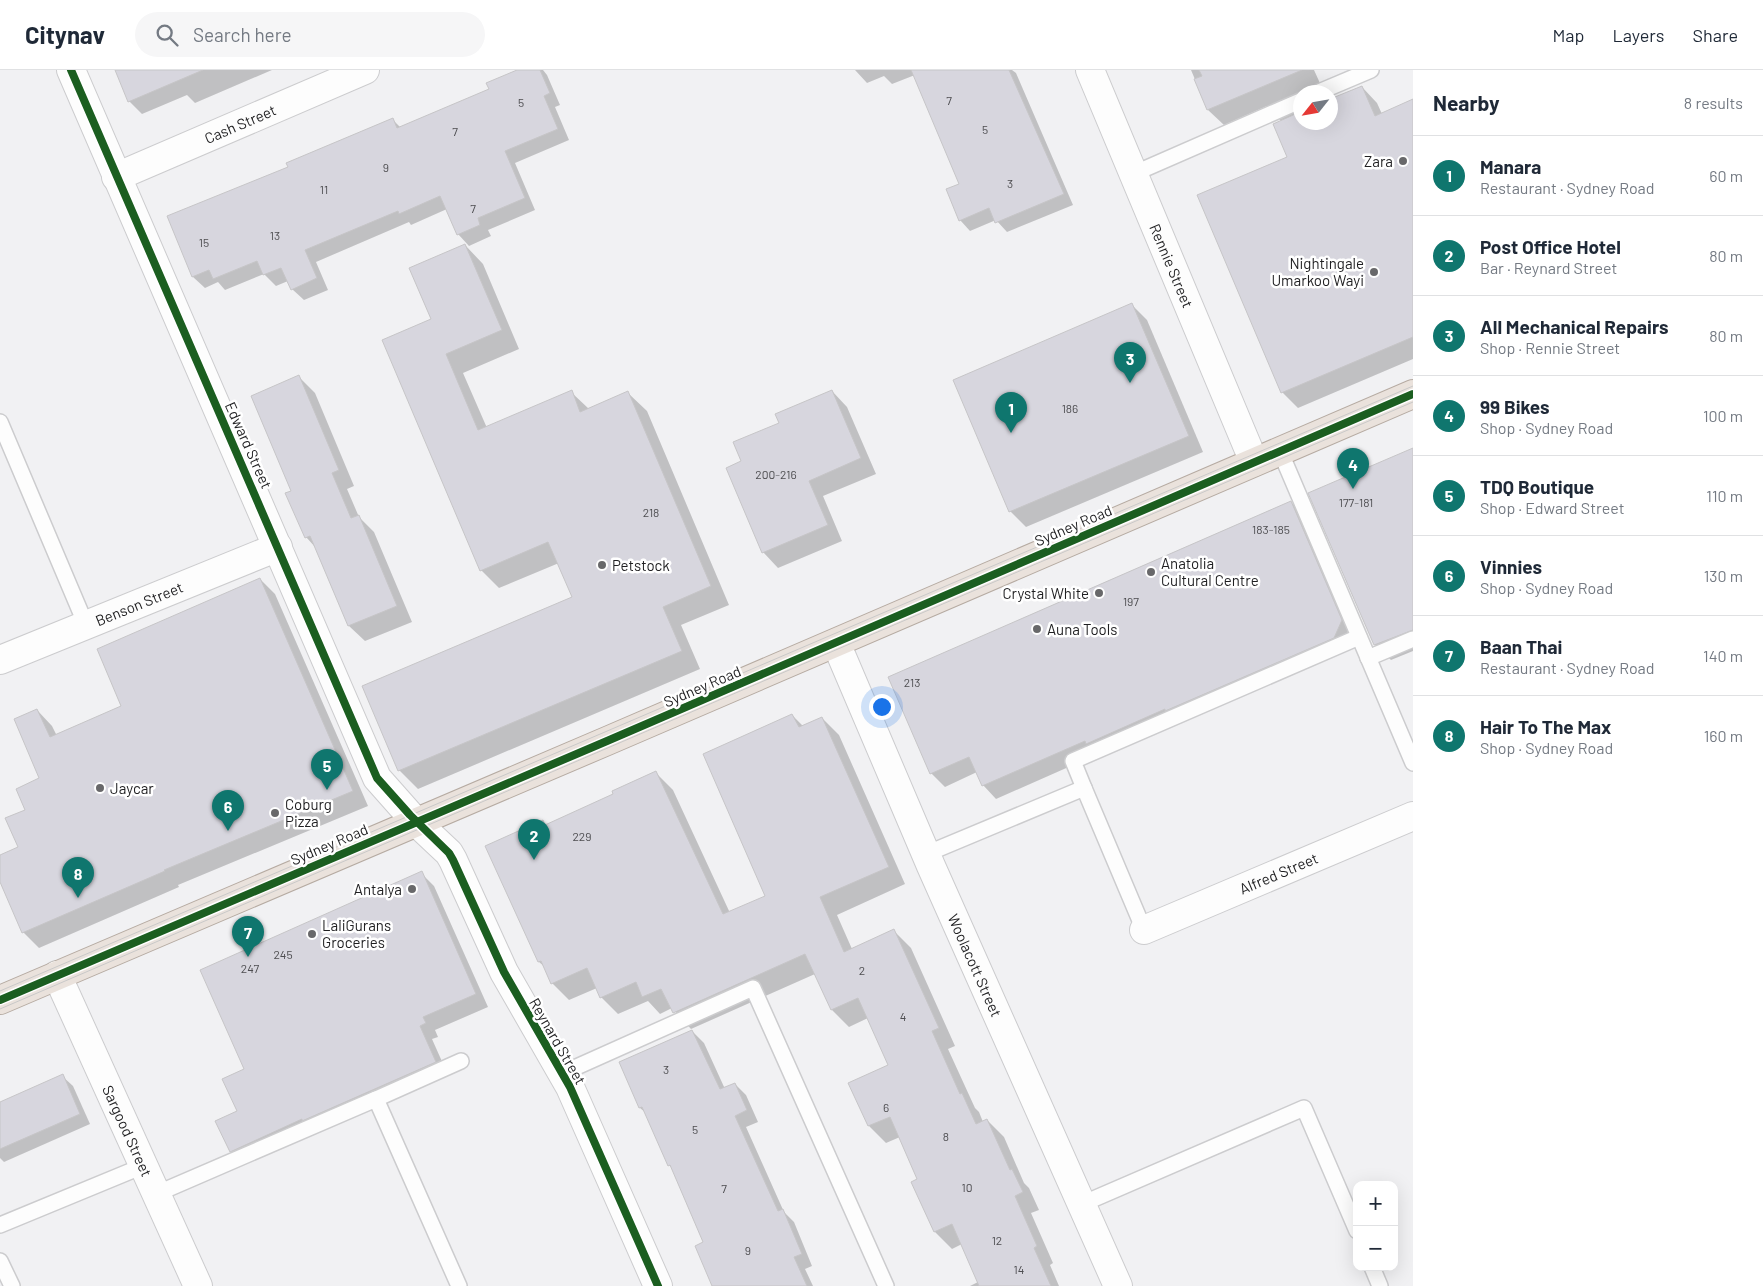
<!DOCTYPE html>
<meta charset="utf-8">
<style>
body{margin:0;font-family:Barlow,sans-serif;background:#f6f6f7;color:#1f2937}
.controls{position:absolute;right:15px;bottom:15px;display:grid;overflow:hidden;border-radius:10px;box-shadow:0 5px 20px #0002}
.controls button{width:45px;height:45px;display:grid;place-items:center;padding:0;border:0;border-bottom:1px solid #e0e1e3;background:#fff;color:#1f2937;font:25px sans-serif}
.compass{position:absolute;left:1293px;top:15px;width:45px;height:45px;border-radius:50%;background:#fff;box-shadow:0 5px 20px #0002;rotate:239deg}
.you{position:absolute;left:881px;top:636px;width:18px;height:18px;margin:-12px;border:4px solid #fff;border-radius:50%;background:#1a73e8;box-shadow:0 0 0 8px #1a73e833}
.badge{display:grid;place-items:center;width:32px;height:32px;border-radius:50%;background:#0f766e;color:#fff;font-size:16px;font-weight:700}
.pin{position:absolute;translate:-50% -41px;filter:drop-shadow(0 1px 2px #0008)}
.pin::after{content:'';position:absolute;top:26px;width:18px;height:15px;background:inherit;clip-path:polygon(0 0,100% 0,50% 100%)}
.list{margin:0;padding:0;list-style:none}
h2{display:flex;justify-content:space-between;align-items:center;height:65px;margin:0;padding:0 20px;font-size:21px}
h2 small{font-size:16px;font-weight:400;color:#747a83}
.list li{display:grid;grid-template-columns:32px 1fr auto;gap:15px;align-items:center;box-sizing:border-box;height:80px;padding:0 20px;border-top:1px solid #e0e1e3}
.list b{display:block;font-size:19px;white-space:nowrap}
.list p{margin:0;font-size:16px;white-space:nowrap;color:#747a83}
.list em{font-size:16px;font-style:normal;color:#747a83}
.icon{flex:none;width:28px;height:28px;fill:none;stroke:currentColor;stroke-width:2;stroke-linecap:round;stroke-linejoin:round}
.map{position:relative;flex:none;width:1413px;height:1216px;overflow:hidden}
header{display:flex;align-items:center;gap:30px;box-sizing:border-box;height:70px;padding:0 25px;background:#fff;border-bottom:1px solid #e0e1e3}
header strong{font-size:24px}
nav{display:flex;gap:28px;margin-inline-start:auto;font-size:18px}
.search{width:350px;height:45px;background:#f6f6f7;display:flex;align-items:center;gap:12px;box-sizing:border-box;padding:0 18px;border-radius:28px;color:#747a83;font-size:19px}
main{display:flex}
aside{flex:1;background:#fff}
.map>svg:first-child{display:block}
.shadow{fill:#0003}
.building{fill:#d7d6de;stroke:#c6c5c7}
.lines{fill:none;stroke-linecap:round;stroke-linejoin:round}
.service-casing{stroke:#ccccce;stroke-width:18}
.minor-casing{stroke:#ccccce;stroke-width:30}
.tertiary-casing{stroke:#ccccce;stroke-width:30}
.trunk-casing{stroke:#b6aba2;stroke-width:30}
.service{stroke:#fdfdfd;stroke-width:15}
.minor{stroke:#fdfdfd;stroke-width:28}
.tertiary{stroke:#fdfdfd;stroke-width:28}
.trunk{stroke:#eae2dc;stroke-width:28}
.tram{stroke:#c9c9c9;stroke-width:1}
.cycleway-casing{stroke:#fff;stroke-width:11}
.cycleway{stroke:#1b5e20;stroke-width:8}
.poi-dot{fill:#68686a;stroke:#fff;stroke-width:2}
.labels{text-anchor:middle;dominant-baseline:central;stroke-width:5;stroke-linejoin:round;paint-order:stroke}
.number-label{font-size:12px;fill:#4d4d50}
.street-label{font-size:15px;fill:#1f1f21;stroke:#fff}
.poi-label{font-size:15px;fill:#1f1f21;stroke:#fff;text-anchor:start}
</style>
<header>
<strong>Citynav</strong>
<div class="search"><svg class="icon" aria-label="search" viewBox="0 0 24 24"><circle cx="10" cy="10" r="6"/><path d="M15 15l6 6"/></svg>Search here</div>
<nav><a>Map</a><a>Layers</a><a>Share</a></nav>
</header>
<main>
<div class="map">
<svg width="1413" height="1216" viewBox="0 0 1413 1216">
<rect width="100%" height="100%" fill="#f1f1f3"/>
<!-- shadow -->
<g class="shadow">
<path d="M 116,0 L 272,0 L 195,33 L 187,25 L 142,44 L 129,31 Z"/>
<path d="M 520,0 L 543,0 L 547,5 L 560,35 L 555,37 L 569,70 L 515,93 L 535,140 L 488,160 L 491,166 L 469,176 L 458,164 L 447,139 L 411,155 L 409,152 L 316,192 L 328,220 L 304,230 L 292,219 L 288,211 L 276,216 L 264,204 L 225,220 L 218,212 L 205,218 L 193,207 L 168,147 L 290,97 L 393,50 L 401,58 L 491,20 Z"/>
<path d="M 855,0 L 1012,0 L 1016,3 L 1073,135 L 1007,162 L 996,150 L 970,161 L 960,150 L 961,114 L 915,5 L 892,14 L 884,6 L 867,13 Z"/>
<path d="M 1191,0 L 1314,0 L 1324,22 L 1300,22 L 1300,52 L 1330,52 L 1362,17 L 1377,33 L 1382,44 L 1413,31 L 1413,289 L 1298,338 L 1283,323 L 1199,126 L 1288,88 L 1281,51 L 1267,36 L 1224,55 L 1208,40 Z"/>
<path d="M 465,175 L 483,194 L 519,279 L 463,303 L 487,358 L 571,322 L 589,339 L 628,323 L 647,341 L 729,535 L 681,555 L 700,599 L 418,719 L 399,700 L 574,528 L 559,493 L 499,518 L 481,500 L 433,250 Z"/>
<path d="M 1132,235 L 1147,250 L 1203,382 L 1026,457 L 1010,441 Z"/>
<path d="M 299,307 L 315,323 L 354,416 L 347,419 L 359,447 L 374,462 L 412,552 L 365,571 L 349,556 L 316,478 L 306,467 L 292,421 Z"/>
<path d="M 832,321 L 847,337 L 876,404 L 823,426 L 842,471 L 778,498 L 763,482 L 743,392 L 781,353 Z"/>
<path d="M 1413,379 L 1413,581 L 1391,590 L 1375,575 Z"/>
<path d="M 1291,432 L 1304,446 L 1355,564 L 1347,581 L 1101,687 L 1098,684 L 996,729 L 983,715 L 977,702 L 945,717 L 931,703 Z"/>
<path d="M 260,509 L 275,524 L 368,736 L 178,815 L 179,817 L 39,878 L 23,862 L 0,809 L 0,786 L 19,778 L 27,740 L 41,709 L 37,640 L 52,656 L 57,666 L 123,637 Z"/>
<path d="M 792,645 L 803,656 L 822,648 L 839,665 L 905,814 L 837,845 L 852,879 L 894,861 L 911,878 L 955,976 L 948,979 L 975,1038 L 979,1042 L 983,1052 L 987,1050 L 1004,1067 L 1024,1113 L 1029,1118 L 1039,1140 L 1031,1143 L 1053,1193 L 1050,1195 L 1059,1216 L 970,1216 L 978,1212 L 962,1174 L 952,1179 L 935,1162 L 913,1112 L 919,1110 L 900,1067 L 886,1073 L 869,1056 L 850,1013 L 890,996 L 868,948 L 849,957 L 832,940 L 815,904 L 691,959 L 672,938 L 660,944 L 648,931 L 618,944 L 601,927 L 597,918 L 569,930 L 552,913 L 546,898 L 539,892 L 543,751 L 547,756 L 615,725 L 656,703 L 673,720 L 730,843 L 767,826 Z"/>
<path d="M 421,803 L 434,816 L 488,937 L 435,960 L 438,967 L 432,969 L 448,1005 L 317,1063 L 315,1062 L 244,1094 L 231,1081 L 245,1000 Z"/>
<path d="M 692,961 L 704,973 L 725,1019 L 735,1014 L 746,1025 L 758,1052 L 746,1057 L 784,1142 L 794,1152 L 812,1196 L 805,1199 L 813,1216 L 713,1216 L 705,1173 L 673,1099 L 669,1095 L 646,1043 L 640,1038 Z"/>
<path d="M 62,1006 L 73,1016 L 90,1054 L 4,1092 L 0,1088 L 0,1033 Z"/>
</g>
<!-- building -->
<g class="building">
<path d="M 115,0 L 203,0 L 128,32 Z"/>
<path d="M 517,0 L 540,0 L 550,23 L 544,26 L 558,59 L 505,81 L 525,128 L 478,148 L 480,155 L 457,165 L 440,126 L 399,144 L 398,141 L 305,180 L 317,208 L 291,220 L 281,198 L 263,205 L 257,191 L 213,209 L 209,200 L 192,207 L 167,146 L 288,97 L 286,93 L 393,48 L 397,58 L 489,19 L 486,13 Z"/>
<path d="M 911,0 L 1009,0 L 1064,124 L 995,153 L 989,138 L 959,151 L 946,119 L 959,114 Z"/>
<path d="M 1199,0 L 1302,0 L 1207,40 L 1194,9 L 1202,6 Z"/>
<path d="M 1362,16 L 1375,46 L 1413,29 L 1413,267 L 1281,323 L 1197,125 L 1287,87 L 1273,54 L 1300,42 L 1300,52 L 1330,52 L 1330,29 Z"/>
<path d="M 465,174 L 502,260 L 446,284 L 478,360 L 572,320 L 580,342 L 628,321 L 711,516 L 663,537 L 682,581 L 398,701 L 362,616 L 572,527 L 548,472 L 480,501 L 382,270 L 431,249 L 409,198 Z"/>
<path d="M 1132,233 L 1189,366 L 1009,442 L 953,310 Z"/>
<path d="M 299,305 L 339,400 L 332,403 L 351,448 L 359,445 L 397,536 L 348,556 L 310,466 L 305,468 L 285,423 L 291,421 L 251,326 Z"/>
<path d="M 832,320 L 861,388 L 809,411 L 828,455 L 762,483 L 726,398 L 741,391 L 733,372 L 779,353 L 775,344 Z"/>
<path d="M 1413,378 L 1413,560 L 1374,575 L 1308,423 Z"/>
<path d="M 1291,431 L 1342,550 L 1334,568 L 1165,641 L 1165,639 L 1086,674 L 1085,671 L 982,716 L 969,687 L 930,704 L 888,607 Z"/>
<path d="M 260,508 L 353,721 L 164,800 L 165,801 L 22,863 L 0,812 L 0,785 L 18,777 L 5,748 L 25,740 L 16,719 L 39,708 L 14,649 L 37,639 L 50,667 L 121,636 L 97,579 Z"/>
<path d="M 792,644 L 799,657 L 822,647 L 889,797 L 820,827 L 844,882 L 894,859 L 939,958 L 932,961 L 960,1024 L 962,1023 L 976,1054 L 987,1049 L 1010,1100 L 1012,1099 L 1023,1122 L 1015,1126 L 1037,1176 L 1034,1178 L 1051,1216 L 979,1216 L 952,1154 L 934,1162 L 911,1112 L 917,1109 L 890,1047 L 868,1056 L 848,1013 L 888,995 L 858,928 L 831,940 L 805,884 L 673,943 L 661,919 L 642,927 L 636,912 L 600,928 L 587,898 L 551,914 L 541,891 L 538,892 L 485,776 L 543,750 L 545,755 L 613,724 L 612,721 L 656,701 L 723,844 L 765,826 L 703,684 Z"/>
<path d="M 422,801 L 476,924 L 423,947 L 426,953 L 420,956 L 436,992 L 302,1051 L 302,1049 L 230,1082 L 215,1051 L 237,1041 L 222,1009 L 244,999 L 200,900 Z"/>
<path d="M 692,960 L 720,1019 L 735,1013 L 747,1040 L 735,1046 L 778,1141 L 783,1139 L 802,1184 L 794,1187 L 807,1216 L 712,1216 L 695,1176 L 703,1172 L 670,1095 L 668,1096 L 642,1037 L 639,1038 L 619,992 Z"/>
<path d="M 63,1004 L 80,1044 L 0,1079 L 0,1032 Z"/>
</g>
<g class="lines">
<defs>
<g id="service">
<path d="M 1319,22 L 1371,0"/>
<path d="M 1133,104 L 1300,31"/>
<path d="M 0,352 L 86,555"/>
<path d="M 1280,381 L 1413,693"/>
<path d="M 1368,588 L 1413,569"/>
<path d="M 1084,718 L 1073,691 L 1359,567"/>
<path d="M 926,784 L 1084,718 L 1144,860"/>
<path d="M 563,1003 L 753,918 L 886,1216"/>
<path d="M 376,1029 L 461,991"/>
<path d="M 156,1124 L 376,1029 L 459,1216"/>
<path d="M 1082,1134 L 1304,1038 L 1357,1161"/>
<path d="M 0,1155 L 143,1096"/>
<path d="M 0,1191 L 12,1216"/>
<path d="M 1372,1197 L 1380,1216"/>
</g>
<g id="minor">
<path d="M 71,0 L 377,708 L 416,752"/>
<path id="s1" d="M 1090,0 L 1254,392"/>
<path id="s2" d="M 116,107 L 365,0"/>
<path id="s3" d="M 836,573 L 931,796 L 1118,1216"/>
<path id="s4" d="M 0,590 L 278,477"/>
<path id="s5" d="M 1144,860 L 1413,746"/>
<path id="s6" d="M 57,905 L 198,1216"/>
</g>
<path id="tertiary" d="M 416,752 L 449,783 L 453,790 L 504,902 L 570,1017 L 658,1216"/>
<path id="trunk" d="M 0,930 L 607,671 L 1413,324"/>
</defs>
<!-- service casing -->
<use href="#service" class="service-casing"/>
<!-- minor casing -->
<use href="#minor" class="minor-casing"/>
<!-- tertiary casing -->
<use href="#tertiary" class="tertiary-casing"/>
<!-- trunk casing -->
<use href="#trunk" class="trunk-casing"/>
<!-- service -->
<use href="#service" class="service"/>
<!-- minor -->
<use href="#minor" class="minor"/>
<!-- tertiary -->
<use href="#tertiary" class="tertiary"/>
<!-- trunk -->
<use href="#trunk" class="trunk"/>
<!-- tram -->
<g class="tram">
<path d="M 0,921 L 1413,316"/>
<path d="M 0,939 L 1413,332"/>
</g>
<defs>
<g id="cycleway">
<path d="M 71,0 L 377,708 L 410,745 L 449,783 L 453,790 L 504,902 L 570,1017 L 658,1216"/>
<path d="M 0,930 L 607,671 L 1413,324"/>
</g>
</defs>
<!-- cycleway casing -->
<use href="#cycleway" class="cycleway-casing"/>
<!-- cycleway -->
<use href="#cycleway" class="cycleway"/>
</g>
<!-- markers -->
<g class="poi-dot">
<circle cx="1403" cy="91" r="5"/>
<circle cx="1374" cy="202" r="5"/>
<circle cx="602" cy="495" r="5"/>
<circle cx="1151" cy="502" r="5"/>
<circle cx="1099" cy="523" r="5"/>
<circle cx="1037" cy="559" r="5"/>
<circle cx="100" cy="718" r="5"/>
<circle cx="275" cy="743" r="5"/>
<circle cx="412" cy="819" r="5"/>
<circle cx="312" cy="864" r="5"/>
</g>
<g class="labels">
<!-- number labels -->
<g class="number-label">
<text x="949" y="30">7</text>
<text x="521" y="32">5</text>
<text x="985" y="59">5</text>
<text x="455" y="61">7</text>
<text x="386" y="97">9</text>
<text x="1010" y="113">3</text>
<text x="324" y="119">11</text>
<text x="473" y="138">7</text>
<text x="275" y="165">13</text>
<text x="204" y="172">15</text>
<text x="1070" y="338">186</text>
<text x="776" y="404">200-216</text>
<text x="1356" y="432">177-181</text>
<text x="651" y="442">218</text>
<text x="1271" y="459">183-185</text>
<text x="1131" y="531">197</text>
<text x="912" y="612">213</text>
<text x="582" y="766">229</text>
<text x="283" y="884">245</text>
<text x="250" y="898">247</text>
<text x="862" y="900">2</text>
<text x="903" y="946">4</text>
<text x="666" y="999">3</text>
<text x="886" y="1037">6</text>
<text x="695" y="1059">5</text>
<text x="946" y="1066">8</text>
<text x="967" y="1117">10</text>
<text x="724" y="1118">7</text>
<text x="997" y="1170">12</text>
<text x="748" y="1180">9</text>
<text x="1019" y="1199">14</text>
</g>
<!-- street labels -->
<g class="street-label">
<text stroke="none"><textPath href="#s2" startOffset="135">Cash Street</textPath></text>
<text stroke="none"><textPath href="#s1" startOffset="212">Rennie Street</textPath></text>
<text transform="translate(249 375) rotate(66)">Edward Street</text>
<text transform="translate(1073 455) rotate(-23)">Sydney Road</text>
<text stroke="none"><textPath href="#s4" startOffset="150">Benson Street</textPath></text>
<text transform="translate(702 616) rotate(-23)">Sydney Road</text>
<text transform="translate(329 774) rotate(-23)">Sydney Road</text>
<text stroke="none"><textPath href="#s5" startOffset="146">Alfred Street</textPath></text>
<text stroke="none"><textPath href="#s3" startOffset="351">Woolacott Street</textPath></text>
<text transform="translate(558 971) rotate(60)">Reynard Street</text>
<text stroke="none"><textPath href="#s6" startOffset="171">Sargood Street</textPath></text>
</g>
<!-- poi labels -->
<g class="poi-label">
<text x="1393" y="91" text-anchor="end">Zara</text>
<text x="1364" y="193" text-anchor="end">Nightingale<tspan x="1364" dy="17">Umarkoo Wayi</tspan></text>
<text x="1161" y="493">Anatolia<tspan x="1161" dy="17">Cultural Centre</tspan></text>
<text x="612" y="495">Petstock</text>
<text x="1089" y="523" text-anchor="end">Crystal White</text>
<text x="1047" y="559">Auna Tools</text>
<text x="110" y="718">Jaycar</text>
<text x="285" y="734">Coburg<tspan x="285" dy="17">Pizza</tspan></text>
<text x="402" y="819" text-anchor="end">Antalya</text>
<text x="322" y="855">LaliGurans<tspan x="322" dy="17">Groceries</tspan></text>
</g>
</g>
</svg>
<div class="controls">
<button>+</button>
<button>−</button>
</div>
<svg class="compass" viewBox="-18 -18 36 36"><path d="M0-13l5 13h-10z" fill="#e53935"/><path d="M0 13l5-13h-10z" fill="#747a83"/></svg>
<div class="you"></div>
<div class="pin badge" style="left:1011px;top:363px">1</div>
<div class="pin badge" style="left:534px;top:790px">2</div>
<div class="pin badge" style="left:1130px;top:313px">3</div>
<div class="pin badge" style="left:1353px;top:419px">4</div>
<div class="pin badge" style="left:327px;top:720px">5</div>
<div class="pin badge" style="left:228px;top:761px">6</div>
<div class="pin badge" style="left:248px;top:887px">7</div>
<div class="pin badge" style="left:78px;top:828px">8</div>
</div>
<aside>
<h2>Nearby<small>8 results</small></h2>
<ul class="list">
<li><span class="badge">1</span><div><b>Manara</b><p>Restaurant · Sydney Road</p></div><em>60 m</em></li>
<li><span class="badge">2</span><div><b>Post Office Hotel</b><p>Bar · Reynard Street</p></div><em>80 m</em></li>
<li><span class="badge">3</span><div><b>All Mechanical Repairs</b><p>Shop · Rennie Street</p></div><em>80 m</em></li>
<li><span class="badge">4</span><div><b>99 Bikes</b><p>Shop · Sydney Road</p></div><em>100 m</em></li>
<li><span class="badge">5</span><div><b>TDQ Boutique</b><p>Shop · Edward Street</p></div><em>110 m</em></li>
<li><span class="badge">6</span><div><b>Vinnies</b><p>Shop · Sydney Road</p></div><em>130 m</em></li>
<li><span class="badge">7</span><div><b>Baan Thai</b><p>Restaurant · Sydney Road</p></div><em>140 m</em></li>
<li><span class="badge">8</span><div><b>Hair To The Max</b><p>Shop · Sydney Road</p></div><em>160 m</em></li>
</ul>
</aside>
</main>
